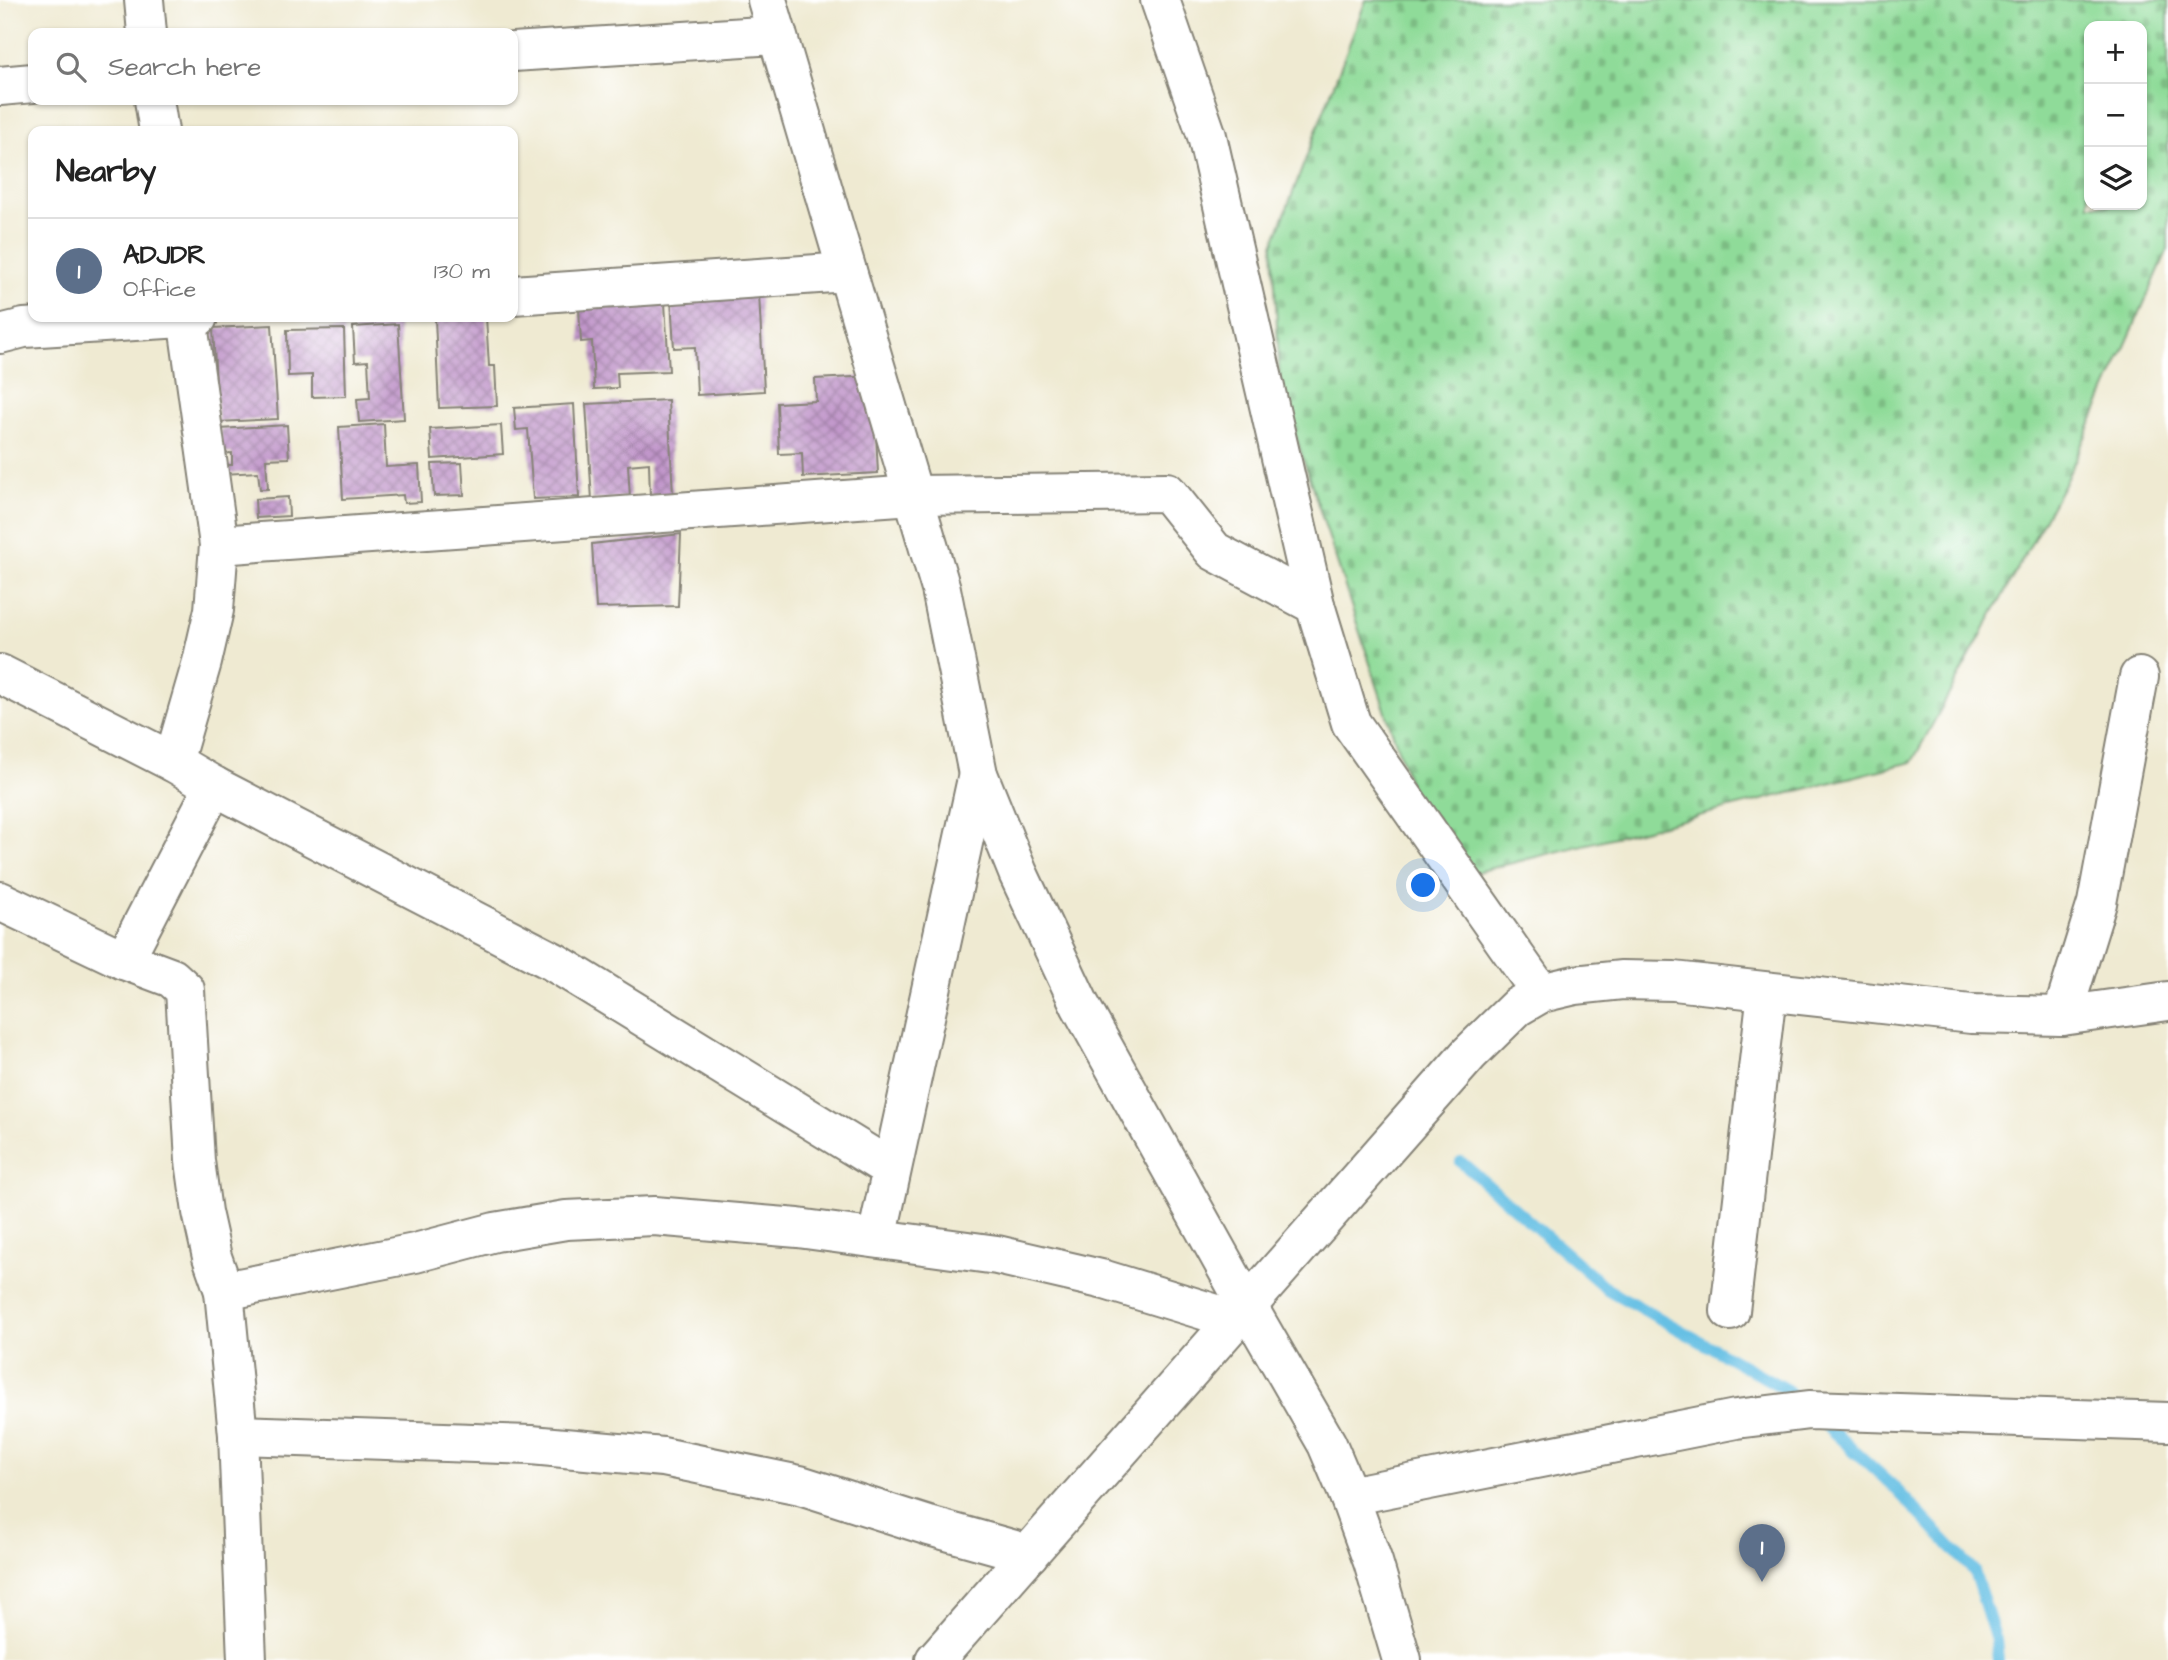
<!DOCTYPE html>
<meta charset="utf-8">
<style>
body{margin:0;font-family:"Architects Daughter",sans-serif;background:#f2f2f2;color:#222}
.controls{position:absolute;right:21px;top:21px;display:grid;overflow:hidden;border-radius:14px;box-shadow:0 2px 5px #0004}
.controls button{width:63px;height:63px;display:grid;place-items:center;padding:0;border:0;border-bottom:2px solid #e0e0e0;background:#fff;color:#222;font:35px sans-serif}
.you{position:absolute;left:1424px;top:886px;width:24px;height:24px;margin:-18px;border:5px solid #fff;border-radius:50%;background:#1a73e8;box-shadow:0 0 0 10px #1a73e833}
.badge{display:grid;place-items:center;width:46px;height:46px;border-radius:50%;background:#d1495b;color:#fff;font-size:23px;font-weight:700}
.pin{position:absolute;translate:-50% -58px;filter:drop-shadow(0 2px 4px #0008)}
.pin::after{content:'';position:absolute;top:37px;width:24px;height:21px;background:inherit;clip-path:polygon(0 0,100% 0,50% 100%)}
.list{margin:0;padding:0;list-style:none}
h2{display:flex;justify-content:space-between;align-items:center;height:91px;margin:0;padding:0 28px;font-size:30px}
h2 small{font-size:23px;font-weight:400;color:#767676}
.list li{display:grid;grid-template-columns:46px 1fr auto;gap:21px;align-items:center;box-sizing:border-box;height:105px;padding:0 28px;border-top:2px solid #e0e0e0}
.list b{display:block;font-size:26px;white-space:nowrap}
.list p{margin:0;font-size:23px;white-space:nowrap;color:#767676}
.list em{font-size:23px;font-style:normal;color:#767676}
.icon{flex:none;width:38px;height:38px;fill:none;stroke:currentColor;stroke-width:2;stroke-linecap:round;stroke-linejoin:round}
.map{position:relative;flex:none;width:2168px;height:1660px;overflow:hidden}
.search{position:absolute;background:#fff;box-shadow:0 2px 5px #0004;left:28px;top:28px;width:490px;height:77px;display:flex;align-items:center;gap:18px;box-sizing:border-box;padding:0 24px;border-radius:14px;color:#767676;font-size:26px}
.panel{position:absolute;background:#fff;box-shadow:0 2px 5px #0004;left:28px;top:126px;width:490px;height:196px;border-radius:14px}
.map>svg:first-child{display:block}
.cemetery{fill:url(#cemetery-stones);stroke:#567c5a;stroke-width:2;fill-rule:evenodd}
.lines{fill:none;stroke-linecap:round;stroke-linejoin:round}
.stream{stroke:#66c0e4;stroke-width:12}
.building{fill:url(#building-cross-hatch)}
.minor-casing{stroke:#868377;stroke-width:42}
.minor{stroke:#fff;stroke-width:38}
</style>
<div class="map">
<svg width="2168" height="1660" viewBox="0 0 2168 1660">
<defs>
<pattern id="cemetery-stones" width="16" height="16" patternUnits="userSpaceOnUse" patternTransform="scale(1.75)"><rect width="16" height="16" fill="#8fdb99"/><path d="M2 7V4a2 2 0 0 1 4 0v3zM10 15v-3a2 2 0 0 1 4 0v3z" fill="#7bbb83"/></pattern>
<pattern id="building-cross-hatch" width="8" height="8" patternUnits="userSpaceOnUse" patternTransform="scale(1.75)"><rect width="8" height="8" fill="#c196ca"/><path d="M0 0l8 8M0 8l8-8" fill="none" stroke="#9c7aa3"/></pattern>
</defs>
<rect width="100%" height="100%" fill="#fff"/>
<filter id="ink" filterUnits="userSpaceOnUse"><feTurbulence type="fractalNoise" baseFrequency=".0143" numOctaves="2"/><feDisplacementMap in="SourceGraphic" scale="14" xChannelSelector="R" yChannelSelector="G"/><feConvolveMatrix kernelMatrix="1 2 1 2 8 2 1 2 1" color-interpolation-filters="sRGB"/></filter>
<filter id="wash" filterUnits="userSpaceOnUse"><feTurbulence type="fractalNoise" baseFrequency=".00686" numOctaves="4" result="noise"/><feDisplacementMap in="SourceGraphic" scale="28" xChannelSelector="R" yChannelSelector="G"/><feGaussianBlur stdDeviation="1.57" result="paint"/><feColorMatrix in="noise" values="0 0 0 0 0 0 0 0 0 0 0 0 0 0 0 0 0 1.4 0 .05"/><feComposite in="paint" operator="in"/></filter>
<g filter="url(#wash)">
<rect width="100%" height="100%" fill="#efead2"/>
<!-- cemetery -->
<path class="cemetery" d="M 1366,0 L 2168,0 L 2168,249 L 2067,478 L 1912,762 L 1441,881 L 1280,388 L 1273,245 ZM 2089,26 L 2142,26 L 2142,205 L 2089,205 Z"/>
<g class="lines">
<!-- stream -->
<g class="stream">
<path d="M 1461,1162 L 1607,1289 L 1787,1390 L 1801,1403"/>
<path d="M 1820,1420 L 1892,1485 L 1974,1571 L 1996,1640 L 1998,1660"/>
</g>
</g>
<g id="blocks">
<!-- building -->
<g class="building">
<path d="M 759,293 L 764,391 L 697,395 L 695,347 L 674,348 L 671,298 Z"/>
<path d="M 665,303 L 669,371 L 617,373 L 618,388 L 594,389 L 592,341 L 581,342 L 579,308 Z"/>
<path d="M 486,317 L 489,366 L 495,366 L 497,406 L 439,408 L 435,318 Z"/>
<path d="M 398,324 L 404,419 L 359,422 L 357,399 L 370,398 L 368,361 L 355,362 L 353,327 Z"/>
<path d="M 272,325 L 278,419 L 218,422 L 213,328 Z"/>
<path d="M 344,329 L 346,396 L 312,397 L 312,375 L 288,376 L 287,330 Z"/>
<path d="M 873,376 L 878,473 L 803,477 L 802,453 L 779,454 L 777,403 L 816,401 L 815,379 Z"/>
<path d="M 668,400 L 673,495 L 650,496 L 649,463 L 628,465 L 630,497 L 592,500 L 586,404 Z"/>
<path d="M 574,404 L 579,497 L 533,499 L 528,429 L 516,430 L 514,408 Z"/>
<path d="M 384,424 L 386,467 L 419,465 L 421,502 L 404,503 L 403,495 L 343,499 L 339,427 Z"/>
<path d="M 287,425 L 289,458 L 266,459 L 268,489 L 260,489 L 258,472 L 223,474 L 223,465 L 232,465 L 232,453 L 222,454 L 220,429 Z"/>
<path d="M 501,425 L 503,454 L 432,459 L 430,429 Z"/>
<path d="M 462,463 L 464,495 L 434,496 L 432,464 Z"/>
<path d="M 288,497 L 289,516 L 256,518 L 255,499 Z"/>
<path d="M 681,534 L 678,606 L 596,608 L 592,544 Z"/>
</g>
</g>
</g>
<g filter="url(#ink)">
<use href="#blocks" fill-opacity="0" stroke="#868377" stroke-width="2"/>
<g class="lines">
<defs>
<g id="minor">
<path d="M 144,0 L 147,33"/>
<path d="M 767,0 L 941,589 L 978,774 L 1018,873 L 1080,1005 L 1248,1307 L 1327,1444 L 1349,1496 L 1373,1562 L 1402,1660"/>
<path d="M 1160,0 L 1207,136 L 1315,605"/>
<path d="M 513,52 L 777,35"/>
<path d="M 0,86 L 33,83"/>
<path d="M 154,100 L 159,131"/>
<path d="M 513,295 L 847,272"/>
<path d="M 0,334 L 24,328 L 198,317"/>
<path d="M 219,545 L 913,495 L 1167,492 L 1214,551 L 1315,605 L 1351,723 L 1541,993"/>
<path d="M 0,674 L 173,762 L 214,786 L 554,962 L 891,1169"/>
<path d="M 173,762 L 202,662 L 214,610 L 219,545 L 187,317"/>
<path d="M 0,901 L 124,960 L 172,978 L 185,990 L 195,1161 L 202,1212 L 212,1257 L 224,1291 L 238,1435 L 247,1660"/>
<path d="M 124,960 L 214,786"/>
<path d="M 2062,1016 L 2097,903 L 2139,677"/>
<path d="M 877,1238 L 978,774"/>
<path d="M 224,1291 L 415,1253 L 495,1232 L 566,1220 L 654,1216 L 798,1228 L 997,1255 L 1105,1280 L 1236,1320"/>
<path d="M 1730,1311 L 1767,992"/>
<path d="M 238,1435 L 531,1445 L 663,1457 L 800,1485 L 929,1526 L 1029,1554"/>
<path d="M 1349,1496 L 1736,1419 L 1809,1410 L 2168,1422"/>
<path d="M 935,1660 L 1469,1054 L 1517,1007 L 1541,993 L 1575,985 L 1622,980 L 1674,981 L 1971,1014 L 2062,1016 L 2168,1001"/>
</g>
</defs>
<!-- minor casing -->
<use href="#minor" class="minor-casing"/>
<!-- minor -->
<use href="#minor" class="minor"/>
</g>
</g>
</svg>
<div class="controls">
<button>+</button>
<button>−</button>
<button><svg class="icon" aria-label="layers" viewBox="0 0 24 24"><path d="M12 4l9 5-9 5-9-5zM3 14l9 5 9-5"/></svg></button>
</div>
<div class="you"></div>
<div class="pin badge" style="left:1762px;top:1582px;background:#5c6f8a">1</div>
<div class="search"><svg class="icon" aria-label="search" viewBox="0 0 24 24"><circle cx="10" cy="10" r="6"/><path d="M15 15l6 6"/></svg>Search here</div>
<section class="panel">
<h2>Nearby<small></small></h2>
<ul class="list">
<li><span class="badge" style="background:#5c6f8a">1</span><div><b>ADJDR</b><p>Office</p></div><em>130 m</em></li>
</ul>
</section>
</div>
